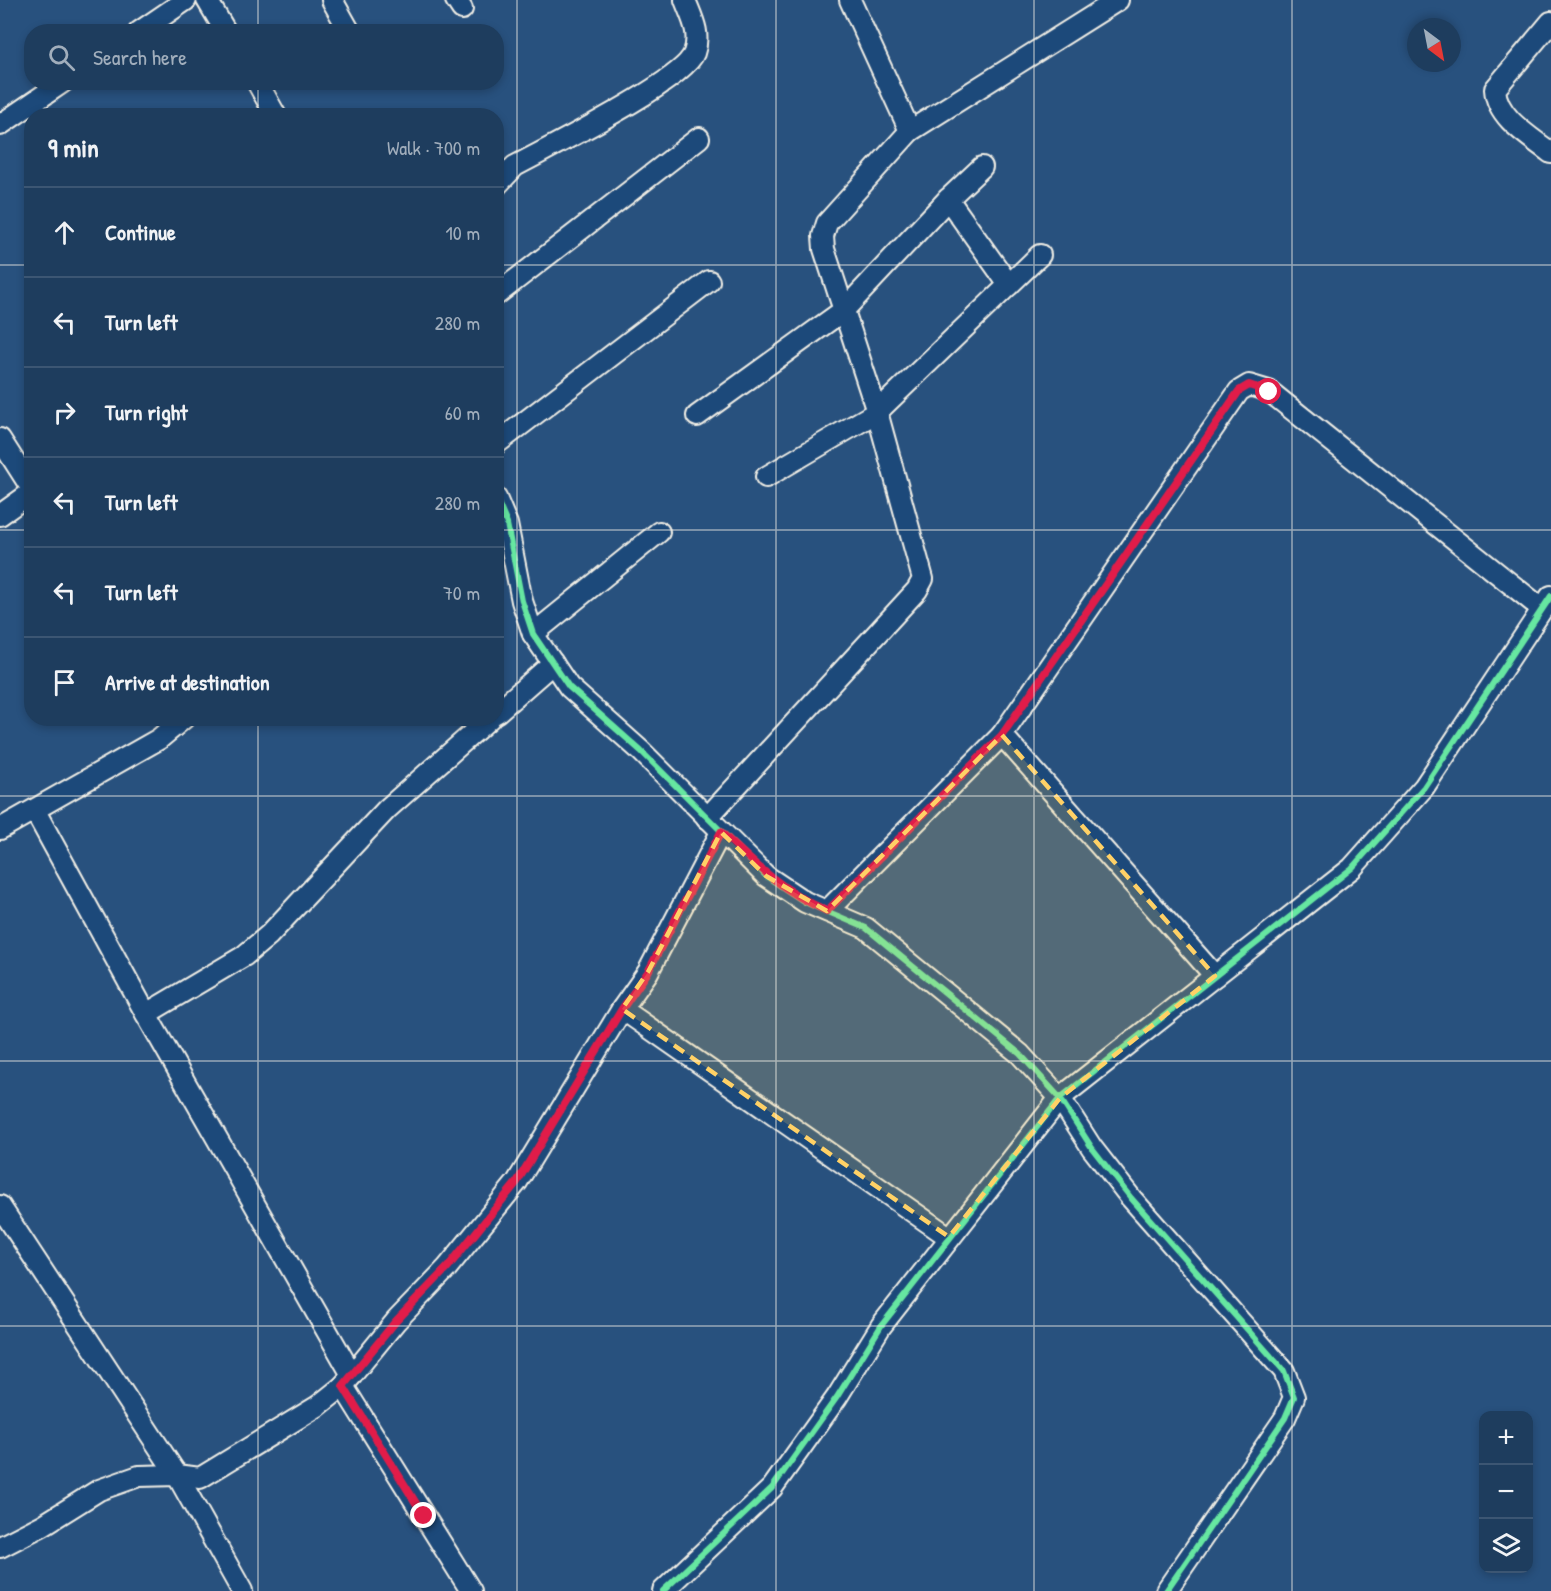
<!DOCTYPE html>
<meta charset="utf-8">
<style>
body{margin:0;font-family:"Patrick Hand",sans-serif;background:#2b4867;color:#f1f3f6}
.controls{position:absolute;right:18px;bottom:18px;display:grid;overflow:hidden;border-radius:12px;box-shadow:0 3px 9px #0003}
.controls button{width:54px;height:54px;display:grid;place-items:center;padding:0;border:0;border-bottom:2px solid #3c5673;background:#1e3d5e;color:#f1f3f6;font:30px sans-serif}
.compass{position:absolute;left:1407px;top:18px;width:54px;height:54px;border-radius:50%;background:#1e3d5e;box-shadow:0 3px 9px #0003;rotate:148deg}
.stop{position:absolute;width:18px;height:18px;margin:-14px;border:4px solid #e11d48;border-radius:50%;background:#fff}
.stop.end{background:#e11d48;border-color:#fff;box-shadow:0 2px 6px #0008}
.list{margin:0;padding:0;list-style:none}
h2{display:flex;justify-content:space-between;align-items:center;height:78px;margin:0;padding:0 24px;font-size:26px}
h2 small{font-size:20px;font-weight:400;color:#a1aebc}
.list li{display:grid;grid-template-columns:39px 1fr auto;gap:18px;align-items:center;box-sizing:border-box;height:90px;padding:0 24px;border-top:2px solid #3c5673}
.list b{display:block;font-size:22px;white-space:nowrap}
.list em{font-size:20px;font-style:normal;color:#a1aebc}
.icon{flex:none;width:33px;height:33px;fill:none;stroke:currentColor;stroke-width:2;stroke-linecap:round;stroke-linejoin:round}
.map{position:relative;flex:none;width:1551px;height:1591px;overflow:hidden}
.search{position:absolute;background:#1e3d5e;box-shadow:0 3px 9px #0003;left:24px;top:24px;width:480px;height:66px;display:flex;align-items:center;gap:15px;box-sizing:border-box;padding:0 21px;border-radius:24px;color:#a1aebc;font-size:22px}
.panel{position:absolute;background:#1e3d5e;box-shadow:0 3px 9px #0003;left:24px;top:108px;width:480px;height:618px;border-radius:24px}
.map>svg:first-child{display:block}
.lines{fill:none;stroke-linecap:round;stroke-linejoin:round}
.minor-casing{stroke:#f4f1e8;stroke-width:24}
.minor{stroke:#1f4a7a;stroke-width:20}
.cycleway-casing{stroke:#1f4a7a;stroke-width:10}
.cycleway{stroke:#66e7a1;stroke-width:6}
.route{stroke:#e11d48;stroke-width:8}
.marked{fill:#ffd166;fill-opacity:0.2;stroke:#ffd166;stroke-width:4.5;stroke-dasharray:12 8;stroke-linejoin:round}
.grid{fill:none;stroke:#f4f1e8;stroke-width:1.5;stroke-opacity:0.55}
</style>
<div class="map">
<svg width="1551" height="1591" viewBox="0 0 1551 1591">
<rect width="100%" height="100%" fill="#28517e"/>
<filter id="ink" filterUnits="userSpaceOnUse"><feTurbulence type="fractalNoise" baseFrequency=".0167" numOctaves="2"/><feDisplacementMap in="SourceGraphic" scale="12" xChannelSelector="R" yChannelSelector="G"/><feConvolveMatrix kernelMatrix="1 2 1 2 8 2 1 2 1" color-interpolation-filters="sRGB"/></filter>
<g filter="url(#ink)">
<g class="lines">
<defs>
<g id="minor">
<path d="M 207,0 L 226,32"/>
<path d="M 332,0 L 350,32"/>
<path d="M 456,0 L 462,9"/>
<path d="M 850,0 L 910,131"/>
<path d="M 1551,22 L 1495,89 C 1497,118 1529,136 1551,153"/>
<path d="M 139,32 L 186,0"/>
<path d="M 257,82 L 276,116"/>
<path d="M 0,125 L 63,82"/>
<path d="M 496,186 L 515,166 C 548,148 683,82 694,53 C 701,33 692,18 685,0"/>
<path d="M 948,199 L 1009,285"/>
<path d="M 496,295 L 699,138"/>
<path d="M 697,416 L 844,310 L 948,199 L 982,167"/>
<path d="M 0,439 L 32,489"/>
<path d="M 496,444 L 709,281"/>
<path d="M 766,477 L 877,412 L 1040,255"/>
<path d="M 496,498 L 507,524 L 522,601 L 533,634 L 569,687 L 641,751 L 766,876 L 805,902 L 866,928 L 1020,1054 L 1060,1098 L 1092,1148 L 1131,1198 L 1284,1371 L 1294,1397 L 1285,1418 L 1166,1591"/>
<path d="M 0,515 L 32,492"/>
<path d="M 533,634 L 659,532"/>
<path d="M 496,713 L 553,663"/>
<path d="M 1002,735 L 1239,391 L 1249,385 L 1269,391 L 1542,609"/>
<path d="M 35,811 L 146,1014 L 352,1375"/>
<path d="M 707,818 L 917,590 L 923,579 L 877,412 L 824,249 L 823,236 L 827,223 L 910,131 L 1118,0"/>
<path d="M 0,829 L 159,739 L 184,718"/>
<path d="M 827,911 L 1002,735 L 1215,976"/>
<path d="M 622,1009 L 949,1237"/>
<path d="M 146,1014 L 244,956 L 269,935 L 387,809 L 490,718"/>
<path d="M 0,1206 L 177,1475 L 242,1591"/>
<path d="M 343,1386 L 471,1591"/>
<path d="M 0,1547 L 43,1525 L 99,1490 L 139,1476 L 177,1475 L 200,1478 L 318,1406 L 343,1386 L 396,1321 L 447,1268 L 517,1182 L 622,1009 L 648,972 L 721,832"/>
<path d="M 663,1591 L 772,1488 L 837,1397 L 881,1326 L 1060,1098 L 1352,868 L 1424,787 L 1551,596"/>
</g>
</defs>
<!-- minor casing -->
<use href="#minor" class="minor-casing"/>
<!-- minor -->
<use href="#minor" class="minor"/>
<defs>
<g id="cycleway">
<path d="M 496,498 L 507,524 L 522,601 L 533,634 L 569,687 L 641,751 L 766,876 L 805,902 L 866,928 L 1020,1054 L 1060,1098 L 1092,1148 L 1131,1198 L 1284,1371 L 1294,1397 L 1285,1418 L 1166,1591"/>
<path d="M 663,1591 L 772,1488 L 837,1397 L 881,1326 L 1060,1098 L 1352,868 L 1424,787 L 1551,596"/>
</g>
</defs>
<!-- cycleway casing -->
<use href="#cycleway" class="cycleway-casing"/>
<!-- cycleway -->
<use href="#cycleway" class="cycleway"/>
</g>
</g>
<g class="lines" filter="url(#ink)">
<!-- route -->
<path class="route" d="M 424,1516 L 343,1386 L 396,1321 L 447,1268 L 517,1182 L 622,1009 L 648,972 L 721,832 C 754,864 785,893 827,911 L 1002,735 L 1239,391 L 1249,385 L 1269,392"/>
</g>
<!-- marked area -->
<path class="marked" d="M 1002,735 L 1215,976 L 1060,1098 L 949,1237 L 622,1009 L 648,972 L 721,832 L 766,876 L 827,911 Z"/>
<!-- grid -->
<path class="grid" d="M 258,0 L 258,32M 517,0 L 517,1591M 776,0 L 776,1591M 1034,0 L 1034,1591M 1292,0 L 1292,1591M 258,82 L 258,116M 0,265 L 32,265M 496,265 L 1551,265M 0,530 L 32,530M 496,530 L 1551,530M 258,718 L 258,1591M 0,796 L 1551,796M 0,1061 L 1551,1061M 0,1326 L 1551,1326"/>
</svg>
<div class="controls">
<button>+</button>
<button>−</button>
<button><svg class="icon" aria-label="layers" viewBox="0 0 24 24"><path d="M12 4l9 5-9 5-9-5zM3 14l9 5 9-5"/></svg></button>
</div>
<svg class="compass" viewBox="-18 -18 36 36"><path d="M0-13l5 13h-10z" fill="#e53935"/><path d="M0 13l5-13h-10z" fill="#a1aebc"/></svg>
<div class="stop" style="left:1269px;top:392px"></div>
<div class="stop end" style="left:424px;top:1516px"></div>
<div class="search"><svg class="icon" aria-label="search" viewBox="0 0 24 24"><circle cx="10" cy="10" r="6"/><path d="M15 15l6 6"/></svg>Search here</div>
<section class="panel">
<h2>9 min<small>Walk · 700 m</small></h2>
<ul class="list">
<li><svg class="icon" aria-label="ahead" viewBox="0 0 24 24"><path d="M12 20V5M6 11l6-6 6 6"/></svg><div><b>Continue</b></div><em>10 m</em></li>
<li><svg class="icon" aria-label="left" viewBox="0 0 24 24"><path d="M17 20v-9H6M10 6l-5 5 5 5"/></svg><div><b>Turn left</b></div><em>280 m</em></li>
<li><svg class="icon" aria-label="right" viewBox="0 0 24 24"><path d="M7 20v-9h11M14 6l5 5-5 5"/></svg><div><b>Turn right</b></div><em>60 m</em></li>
<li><svg class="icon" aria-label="left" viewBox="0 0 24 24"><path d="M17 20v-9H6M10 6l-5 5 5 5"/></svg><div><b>Turn left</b></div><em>280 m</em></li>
<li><svg class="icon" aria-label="left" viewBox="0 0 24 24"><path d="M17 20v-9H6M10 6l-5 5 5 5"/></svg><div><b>Turn left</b></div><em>70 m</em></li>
<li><svg class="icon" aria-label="arrive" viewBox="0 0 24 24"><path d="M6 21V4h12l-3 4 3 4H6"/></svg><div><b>Arrive at destination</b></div></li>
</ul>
</section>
</div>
